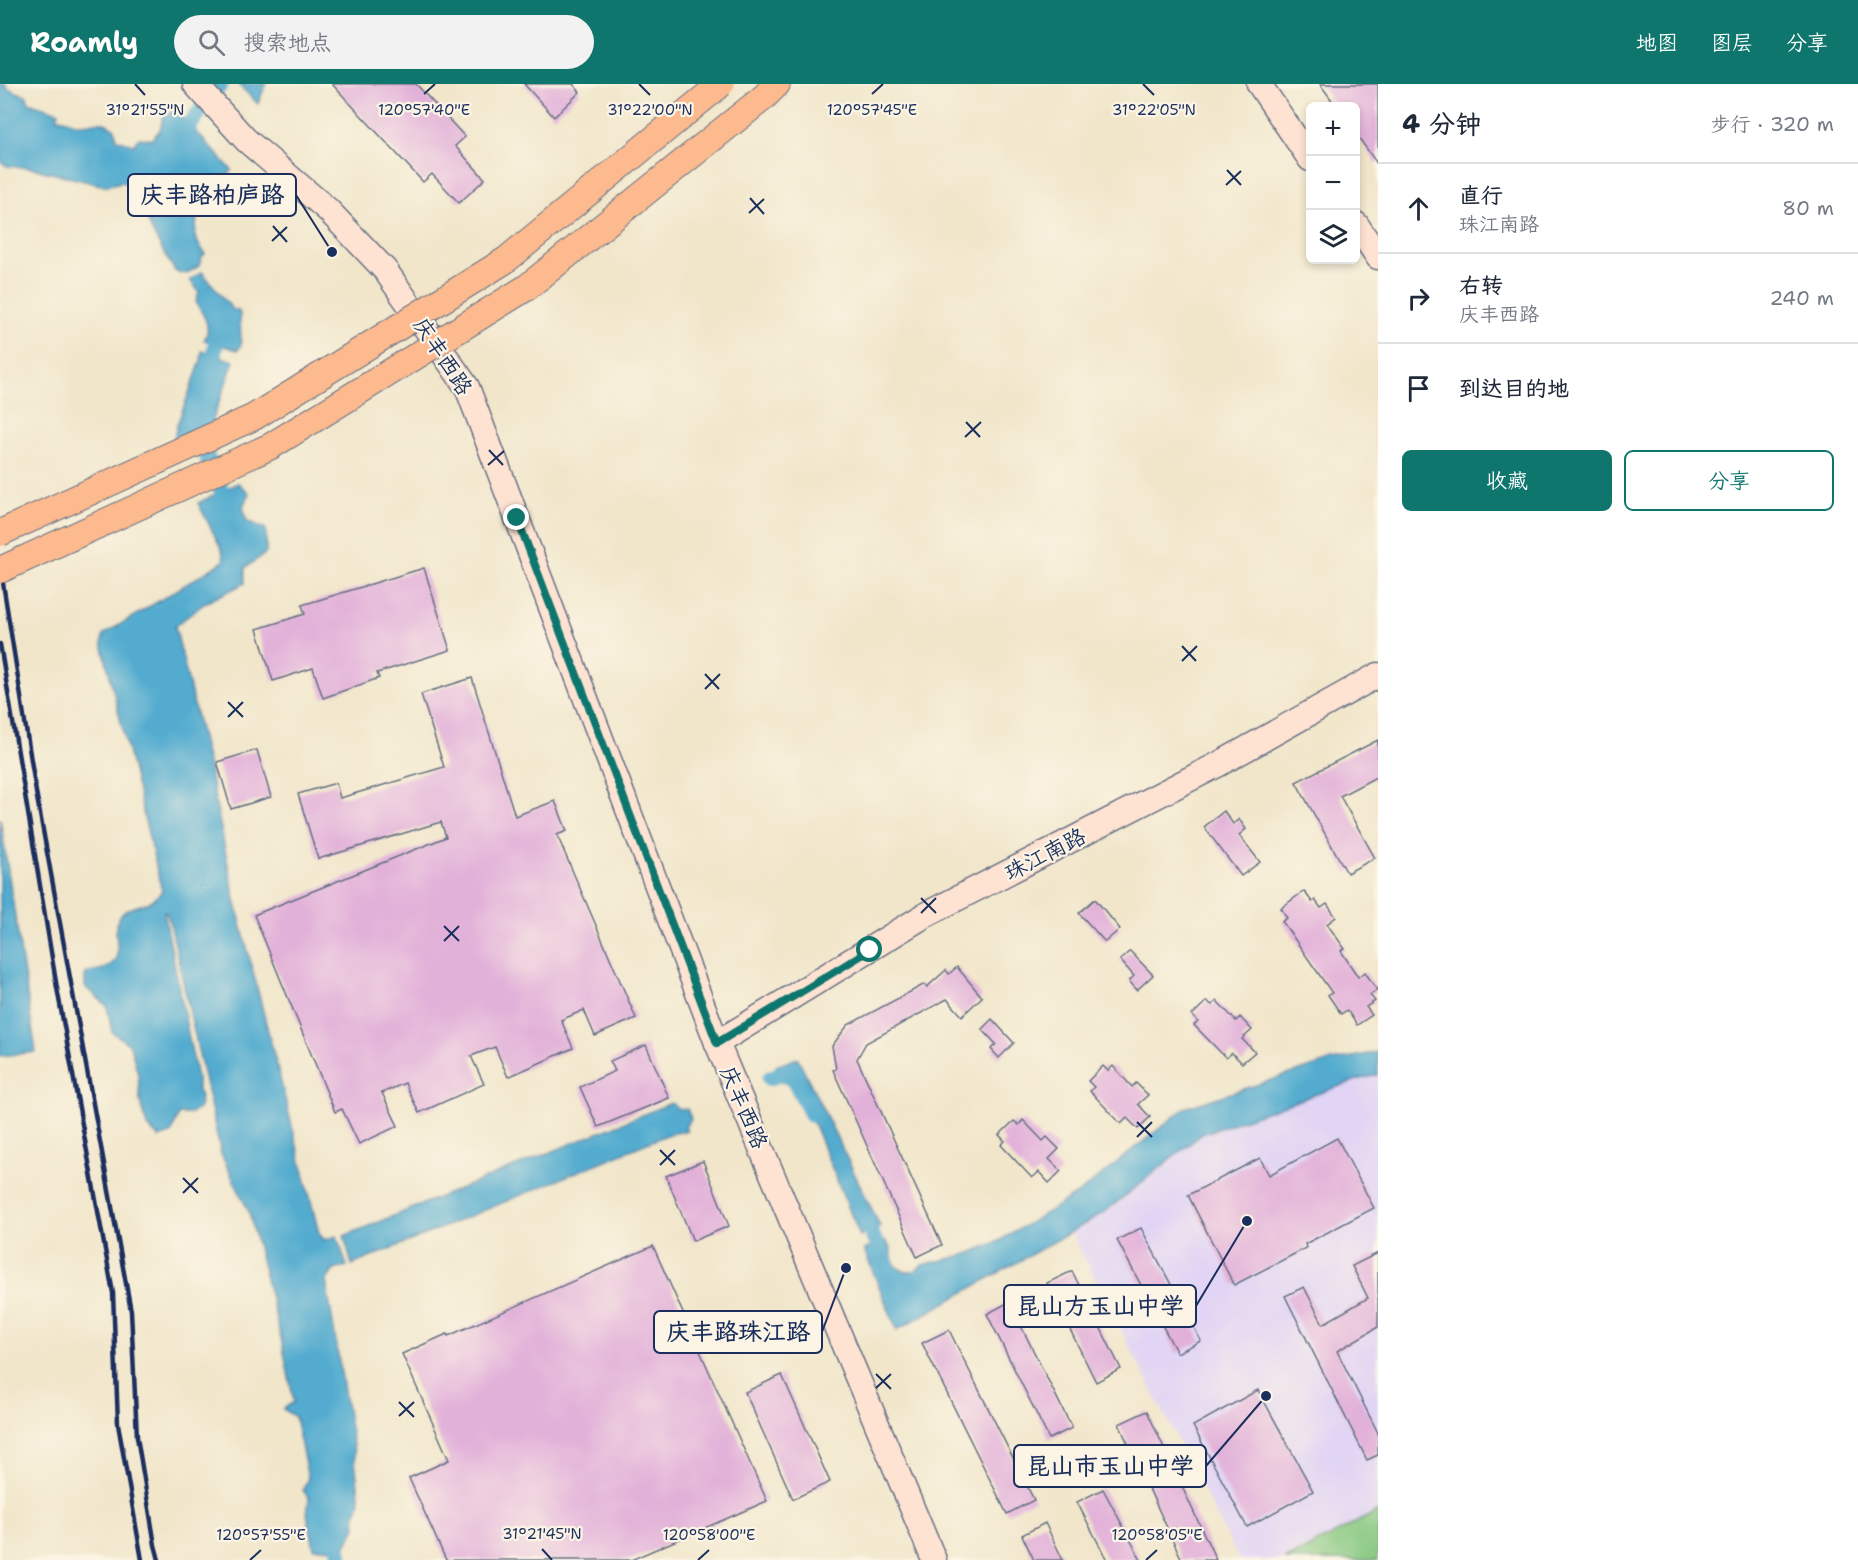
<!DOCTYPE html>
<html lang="zh">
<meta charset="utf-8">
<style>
body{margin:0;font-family:"Shantell Sans","LXGW WenKai TC",sans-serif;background:#f2f2f3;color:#1f2937}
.controls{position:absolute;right:18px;top:18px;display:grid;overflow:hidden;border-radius:9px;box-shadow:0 3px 9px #0003}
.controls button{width:54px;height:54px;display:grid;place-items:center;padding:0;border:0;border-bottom:2px solid #e0e1e3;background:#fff;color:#1f2937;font:30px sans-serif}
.stop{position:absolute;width:18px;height:18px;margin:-14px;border:4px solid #0f766e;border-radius:50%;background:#fff}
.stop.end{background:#0f766e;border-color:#fff;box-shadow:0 2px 6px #0008}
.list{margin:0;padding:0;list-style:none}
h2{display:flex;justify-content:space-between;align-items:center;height:78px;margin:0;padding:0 24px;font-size:26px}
h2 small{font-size:20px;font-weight:400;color:#747a83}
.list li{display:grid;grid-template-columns:39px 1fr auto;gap:18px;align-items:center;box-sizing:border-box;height:90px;padding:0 24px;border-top:2px solid #e0e1e3}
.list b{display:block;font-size:22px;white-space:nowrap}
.list p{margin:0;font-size:20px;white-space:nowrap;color:#747a83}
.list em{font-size:20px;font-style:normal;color:#747a83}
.actions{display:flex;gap:12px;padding:18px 24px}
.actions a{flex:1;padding:14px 0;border:2px solid #0f766e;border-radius:9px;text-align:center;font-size:21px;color:#0f766e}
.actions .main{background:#0f766e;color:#fff}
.icon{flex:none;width:33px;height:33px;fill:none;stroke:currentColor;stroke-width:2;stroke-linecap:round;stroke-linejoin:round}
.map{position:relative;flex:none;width:1378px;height:1476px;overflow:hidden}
header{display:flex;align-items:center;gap:36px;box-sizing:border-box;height:84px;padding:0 30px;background:#0f766e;color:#fff}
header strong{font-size:28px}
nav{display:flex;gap:33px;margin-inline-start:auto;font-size:21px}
.search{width:420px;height:54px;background:#f2f2f3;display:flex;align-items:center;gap:15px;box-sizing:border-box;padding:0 21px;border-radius:33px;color:#747a83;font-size:22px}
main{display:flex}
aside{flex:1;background:#fff}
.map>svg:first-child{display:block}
.built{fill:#e1d4f4}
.green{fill:#85c77f;stroke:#507b6e;stroke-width:1.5}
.water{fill:#52accf;stroke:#366e96;stroke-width:1.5}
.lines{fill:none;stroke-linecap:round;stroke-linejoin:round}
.canal{stroke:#52accf;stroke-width:16}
.building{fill:#e2b1d9}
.secondary-casing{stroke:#666f84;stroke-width:27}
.primary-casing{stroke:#666f84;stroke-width:28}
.secondary{stroke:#fee3d2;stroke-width:24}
.primary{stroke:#fcba8e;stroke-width:26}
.rail{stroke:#1b2f5e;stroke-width:4.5}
.primary-bridge-casing{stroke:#666f84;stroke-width:28;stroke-linecap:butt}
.primary-bridge{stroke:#fcba8e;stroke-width:26}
.route{stroke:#0f766e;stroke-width:8}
.ticks{fill:none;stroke:#1b2f5e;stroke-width:2}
.labels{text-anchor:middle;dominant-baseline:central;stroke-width:4.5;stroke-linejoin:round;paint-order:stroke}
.street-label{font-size:22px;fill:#1b2f5e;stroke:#fcf5e5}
.ticks-label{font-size:15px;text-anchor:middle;fill:#1b2f5e;stroke:#fcf5e5;stroke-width:4.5;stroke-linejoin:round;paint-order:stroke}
.leader{fill:none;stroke:#1b2f5e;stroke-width:2}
.callout-dot{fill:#1b2f5e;stroke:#fcf5e5;stroke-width:2}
.callout{fill:#fcf5e5;stroke:#1b2f5e;stroke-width:2}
.callout-label{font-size:24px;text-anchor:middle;font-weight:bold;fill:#1b2f5e}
</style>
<header>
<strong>Roamly</strong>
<div class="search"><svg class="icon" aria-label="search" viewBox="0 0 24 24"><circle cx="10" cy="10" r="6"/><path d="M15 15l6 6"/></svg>搜索地点</div>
<nav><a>地图</a><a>图层</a><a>分享</a></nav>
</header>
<main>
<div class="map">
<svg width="1378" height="1476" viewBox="0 0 1378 1476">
<rect width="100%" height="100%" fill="#fcf5e5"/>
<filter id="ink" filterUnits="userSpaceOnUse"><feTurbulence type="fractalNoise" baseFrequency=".0167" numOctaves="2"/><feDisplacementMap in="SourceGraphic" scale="12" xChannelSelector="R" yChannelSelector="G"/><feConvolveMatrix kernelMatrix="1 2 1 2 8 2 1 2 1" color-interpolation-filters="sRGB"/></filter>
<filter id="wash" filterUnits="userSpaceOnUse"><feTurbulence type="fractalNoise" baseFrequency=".008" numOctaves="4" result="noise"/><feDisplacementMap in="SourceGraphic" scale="24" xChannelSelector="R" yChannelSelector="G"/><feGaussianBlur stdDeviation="1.35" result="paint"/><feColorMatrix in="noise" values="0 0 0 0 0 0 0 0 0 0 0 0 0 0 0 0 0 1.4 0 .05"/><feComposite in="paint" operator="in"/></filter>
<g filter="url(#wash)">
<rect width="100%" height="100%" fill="#f1e6ca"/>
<!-- built -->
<path class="built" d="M 1378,991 L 1378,1476 L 1239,1476 L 1071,1148 L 1106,1127 L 1202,1050 L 1360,995 Z"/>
<!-- green -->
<path class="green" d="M 1378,1427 L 1378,1476 L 1285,1476 Z"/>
<!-- water -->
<g class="water">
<path d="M 0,0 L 6,0 L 7,4 L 27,12 L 28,18 L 59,28 L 57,34 C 66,34 74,40 82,40 C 99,39 98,33 115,45 L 117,55 L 134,61 L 139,54 L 152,55 L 160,46 L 163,33 L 170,30 L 172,21 L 185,36 L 232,86 L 229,91 L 222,92 L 197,133 L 195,154 L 205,170 L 201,174 L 199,182 L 186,190 L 175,187 C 163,167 140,132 141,109 L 132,100 L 121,98 L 105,102 L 31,84 L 7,82 L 0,77 Z"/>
<path d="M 238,0 L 266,0 L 258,20 Z"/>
<path d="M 202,188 L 233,226 L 238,226 L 240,230 L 241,260 L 238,266 L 204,256 C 213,243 202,229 196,218 L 199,208 L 190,196 Z"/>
<path d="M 202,267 L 234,277 L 213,335 L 214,342 L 173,360 L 177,341 L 201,277 Z"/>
<path d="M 238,399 L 249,409 L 243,423 L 247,437 L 266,445 L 266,469 L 245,484 L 245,499 L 205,519 L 175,542 L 208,679 L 235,816 L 319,1149 L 324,1156 L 337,1152 L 347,1182 L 334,1186 L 326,1197 L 354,1368 L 360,1419 L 355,1431 L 356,1443 L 344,1465 L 314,1464 L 307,1430 L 309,1415 L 303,1406 L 308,1394 L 295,1333 L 283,1325 L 294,1318 L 281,1254 L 249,1128 L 221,1070 L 170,838 L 166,828 L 164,828 L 197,994 L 197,1005 L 201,1012 L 199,1025 L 189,1030 L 179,1030 L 171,1050 L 159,1054 L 147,1042 L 140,1017 L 138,990 L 130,961 L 112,948 L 107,922 L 85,903 L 85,889 C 91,887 101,887 107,883 C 130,872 105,844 123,829 C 136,818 146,826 162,807 L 102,560 L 103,551 L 221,479 L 224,476 L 222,466 L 198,419 Z"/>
<path d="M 0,734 L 36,968 L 0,972 Z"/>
<path d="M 1378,968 L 1378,991 L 1360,995 L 1202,1050 L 1106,1127 L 1071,1148 L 897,1246 L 864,1166 L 886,1157 L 890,1164 L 893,1177 L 898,1184 L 906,1188 L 915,1187 L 922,1181 L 968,1170 L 999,1157 L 1079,1109 L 1185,1024 L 1327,978 Z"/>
<path d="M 798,974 L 880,1142 L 860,1152 L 798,1002 L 781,998 L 776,982 Z"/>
<path d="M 671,1019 L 679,1025 L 687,1025 L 691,1035 L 685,1043 L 687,1047 L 669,1050 L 352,1181 L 344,1152 Z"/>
</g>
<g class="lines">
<!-- canal -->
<g class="canal">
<path d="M 176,59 L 221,0"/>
<path d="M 209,293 L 220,239"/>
<path d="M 197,349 L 230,427"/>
<path d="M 770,994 L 789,986 L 812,1031"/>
<path d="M 860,1127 L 887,1181"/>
<path d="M 335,1445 L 341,1476"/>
</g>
</g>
<g id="blocks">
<!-- building -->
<g class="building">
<path d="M 332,0 L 416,0 L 465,53 L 455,62 L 485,95 L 459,119 L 432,90 L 423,98 Z"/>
<path d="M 524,0 L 573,0 L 580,8 L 554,33 Z"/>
<path d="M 1320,0 L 1378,0 L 1378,81 L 1356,50 L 1356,22 L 1336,22 Z"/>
<path d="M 424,484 L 450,566 L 377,589 L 379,594 L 323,614 L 313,584 L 273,597 L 257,545 L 305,530 L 302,521 Z"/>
<path d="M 472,594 L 515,732 L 555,717 L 567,747 L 557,751 L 636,934 L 595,952 L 584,926 L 561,936 L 573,964 L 508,993 L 495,963 L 471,972 L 484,1000 L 419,1029 L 405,999 L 382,1009 L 398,1042 L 359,1060 L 342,1025 L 335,1028 L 254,831 L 446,753 L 441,738 L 318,775 L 298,710 L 336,699 L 340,714 L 444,683 L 421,610 Z"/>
<path d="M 1378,656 L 1378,692 L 1340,712 L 1375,774 L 1347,789 L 1296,698 Z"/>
<path d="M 257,666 L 271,713 L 231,725 L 217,678 Z"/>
<path d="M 1224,727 L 1233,740 L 1239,735 L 1246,745 L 1239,751 L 1260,778 L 1241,792 L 1204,743 Z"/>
<path d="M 1304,807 L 1312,818 L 1315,816 L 1321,824 L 1327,820 L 1336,833 L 1327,840 L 1345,865 L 1341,867 L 1358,893 L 1365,888 L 1377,906 L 1370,911 L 1375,917 L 1366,923 L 1372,931 L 1357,941 L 1347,926 L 1341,930 L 1328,911 L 1332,909 L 1282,837 L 1287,834 L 1281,824 Z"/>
<path d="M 1095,815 L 1120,845 L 1105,858 L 1079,829 Z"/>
<path d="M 1130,867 L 1153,891 L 1137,906 L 1129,897 L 1134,892 L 1120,876 Z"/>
<path d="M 957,883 L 982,913 L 962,932 L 947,915 L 866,959 L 857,975 L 942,1161 L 917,1173 L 833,986 L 836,985 L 832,962 L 848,941 L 925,900 L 927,903 L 946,886 L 949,890 Z"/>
<path d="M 1207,917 L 1212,921 L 1217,917 L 1236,937 L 1240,933 L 1252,946 L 1242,955 L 1255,968 L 1242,979 L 1232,969 L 1226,974 L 1194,941 L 1198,938 L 1192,931 Z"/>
<path d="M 992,935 L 1014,959 L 999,974 L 991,965 L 996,960 L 982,945 Z"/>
<path d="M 646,961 L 669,1014 L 598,1043 L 580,1003 L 615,987 L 610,977 Z"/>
<path d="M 1103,982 L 1108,987 L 1113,982 L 1132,1003 L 1136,999 L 1148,1011 L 1138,1020 L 1150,1033 L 1138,1045 L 1127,1034 L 1121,1040 L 1090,1007 L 1094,1003 L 1088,997 Z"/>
<path d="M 1023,1036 L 1043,1057 L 1047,1053 L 1059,1065 L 1049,1075 L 1061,1087 L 1049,1099 L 1039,1088 L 1032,1094 L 1001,1061 L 1005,1057 L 999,1051 L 1014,1037 L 1019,1041 Z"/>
<path d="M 1337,1054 L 1374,1124 L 1305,1160 L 1306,1164 L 1234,1201 L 1188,1111 L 1260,1074 L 1269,1091 Z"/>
<path d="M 703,1077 L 729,1142 L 693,1157 L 666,1092 Z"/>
<path d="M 1141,1144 L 1201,1257 L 1177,1269 L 1117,1156 Z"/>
<path d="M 653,1162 L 767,1417 L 631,1476 L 446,1476 L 409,1394 L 449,1376 L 402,1270 L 447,1250 L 448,1252 Z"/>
<path d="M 1378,1169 L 1378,1243 L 1337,1267 L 1378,1349 L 1378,1371 L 1367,1376 L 1285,1212 L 1304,1203 L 1323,1240 L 1368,1214 L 1352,1182 Z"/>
<path d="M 1072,1187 L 1121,1285 L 1096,1298 L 1047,1199 Z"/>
<path d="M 1009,1218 L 1072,1344 L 1049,1355 L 987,1230 Z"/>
<path d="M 949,1246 L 1034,1416 L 1007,1430 L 922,1259 Z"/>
<path d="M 782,1291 L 830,1398 L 793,1415 L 745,1308 Z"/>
<path d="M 1258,1306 L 1313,1407 L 1247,1443 L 1193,1342 Z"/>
<path d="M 1147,1327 L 1216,1476 L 1182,1476 L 1119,1340 Z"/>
<path d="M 1103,1405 L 1141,1476 L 1107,1476 L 1077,1418 Z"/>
<path d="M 1045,1439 L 1063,1476 L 1034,1476 L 1022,1451 Z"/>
</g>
</g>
</g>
<g filter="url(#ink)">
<use href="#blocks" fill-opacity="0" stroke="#666f84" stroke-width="1.5"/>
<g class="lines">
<defs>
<g id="secondary">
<path d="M 195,0 L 246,56 L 328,126 L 385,186 L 467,303 L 717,959 L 934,1476"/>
<path d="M 1259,0 L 1310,75"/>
<path d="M 1356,140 L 1378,173"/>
<path d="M 717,959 L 927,830 L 1219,680 L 1378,591"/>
</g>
<path id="primary" d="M 763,14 L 777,0"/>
</defs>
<!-- secondary casing -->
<use href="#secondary" class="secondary-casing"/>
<!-- primary casing -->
<use href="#primary" class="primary-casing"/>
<!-- secondary -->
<use href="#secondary" class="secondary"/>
<!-- primary -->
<use href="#primary" class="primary"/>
<!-- rail -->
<g class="rail">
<path d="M 0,480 L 36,708 L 131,1227 L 137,1353 L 155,1461 L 159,1476"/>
<path d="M 0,560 L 57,904 L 113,1209 L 118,1340 L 142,1476"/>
</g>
<defs>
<g id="primary-bridge">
<path d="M 0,449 L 254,333 L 506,176 L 721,0"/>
<path d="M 0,486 L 271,362 L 526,204 L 763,14"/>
</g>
</defs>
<!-- primary-bridge casing -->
<use href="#primary-bridge" class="primary-bridge-casing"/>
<!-- primary-bridge -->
<use href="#primary-bridge" class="primary-bridge"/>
</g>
</g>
<g class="lines" filter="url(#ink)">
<!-- route -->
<path class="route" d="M 517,434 L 717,959 L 870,866"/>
</g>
<!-- ticks -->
<path class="ticks" d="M 135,0 L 145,11M 639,0 L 650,11M 1143,0 L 1154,11M 424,10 L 435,0M 872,10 L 883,0M 1227,86 L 1241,101M 1226,101 L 1241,87M 750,114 L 764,130M 749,129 L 764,115M 273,142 L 287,158M 272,157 L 287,143M 966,338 L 980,353M 965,353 L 981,338M 489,366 L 503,381M 488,381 L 504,367M 1182,562 L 1196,577M 1182,577 L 1197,562M 705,590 L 719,605M 705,605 L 720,590M 228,618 L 243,633M 228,633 L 243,618M 921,814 L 936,829M 921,829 L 936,814M 444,842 L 459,857M 444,857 L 459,842M 1137,1038 L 1152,1053M 1137,1053 L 1152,1038M 660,1066 L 675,1081M 660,1081 L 675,1066M 183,1094 L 198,1109M 183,1109 L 198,1094M 876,1290 L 891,1305M 876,1304 L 891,1290M 399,1318 L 414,1333M 399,1332 L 414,1318M 542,1465 L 552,1476M 250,1476 L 261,1466M 698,1476 L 709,1466M 1146,1476 L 1157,1466"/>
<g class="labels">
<!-- street labels -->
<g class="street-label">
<text transform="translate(443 272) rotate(57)">庆丰西路</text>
<text transform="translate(1045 770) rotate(-27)">珠江南路</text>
<text transform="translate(744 1023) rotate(67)">庆丰西路</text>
</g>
</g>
<g class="ticks-label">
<text x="424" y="31">120°57'40"E</text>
<text x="872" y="31">120°57'45"E</text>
<text x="145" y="31">31°21'55"N</text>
<text x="650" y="31">31°22'00"N</text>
<text x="1154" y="31">31°22'05"N</text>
<text x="542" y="1455">31°21'45"N</text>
<text x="261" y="1456">120°57'55"E</text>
<text x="709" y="1456">120°58'00"E</text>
<text x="1157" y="1456">120°58'05"E</text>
</g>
<!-- callouts -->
<path class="leader" d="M332 168L296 111M1247 1137L1196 1222M846 1184L822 1248M1266 1312L1206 1382"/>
<g class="callout-dot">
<circle cx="332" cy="168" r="6"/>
<circle cx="1247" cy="1137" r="6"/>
<circle cx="846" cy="1184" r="6"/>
<circle cx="1266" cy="1312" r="6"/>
</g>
<g class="callout">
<rect x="128" y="90" width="168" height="42" rx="6"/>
<rect x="1004" y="1201" width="192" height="42" rx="6"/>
<rect x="654" y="1227" width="168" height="42" rx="6"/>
<rect x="1014" y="1361" width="192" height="42" rx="6"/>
</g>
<g class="callout-label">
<text x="212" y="119">庆丰路柏庐路</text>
<text x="1100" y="1230">昆山方玉山中学</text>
<text x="738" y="1256">庆丰路珠江路</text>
<text x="1110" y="1390">昆山市玉山中学</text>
</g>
</svg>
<div class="controls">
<button>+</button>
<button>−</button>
<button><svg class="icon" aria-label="layers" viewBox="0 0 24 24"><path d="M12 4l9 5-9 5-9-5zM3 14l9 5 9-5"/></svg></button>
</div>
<div class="stop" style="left:870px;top:866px"></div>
<div class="stop end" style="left:517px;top:434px"></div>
</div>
<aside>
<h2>4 分钟<small>步行 · 320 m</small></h2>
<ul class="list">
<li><svg class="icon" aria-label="ahead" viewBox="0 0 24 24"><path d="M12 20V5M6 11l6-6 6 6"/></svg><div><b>直行</b><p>珠江南路</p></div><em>80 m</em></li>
<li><svg class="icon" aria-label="right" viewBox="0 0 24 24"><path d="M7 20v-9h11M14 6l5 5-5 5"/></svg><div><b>右转</b><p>庆丰西路</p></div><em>240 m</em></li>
<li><svg class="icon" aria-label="arrive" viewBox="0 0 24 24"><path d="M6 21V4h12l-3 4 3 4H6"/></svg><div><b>到达目的地</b></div></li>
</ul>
<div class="actions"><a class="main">收藏</a><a>分享</a></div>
</aside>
</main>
